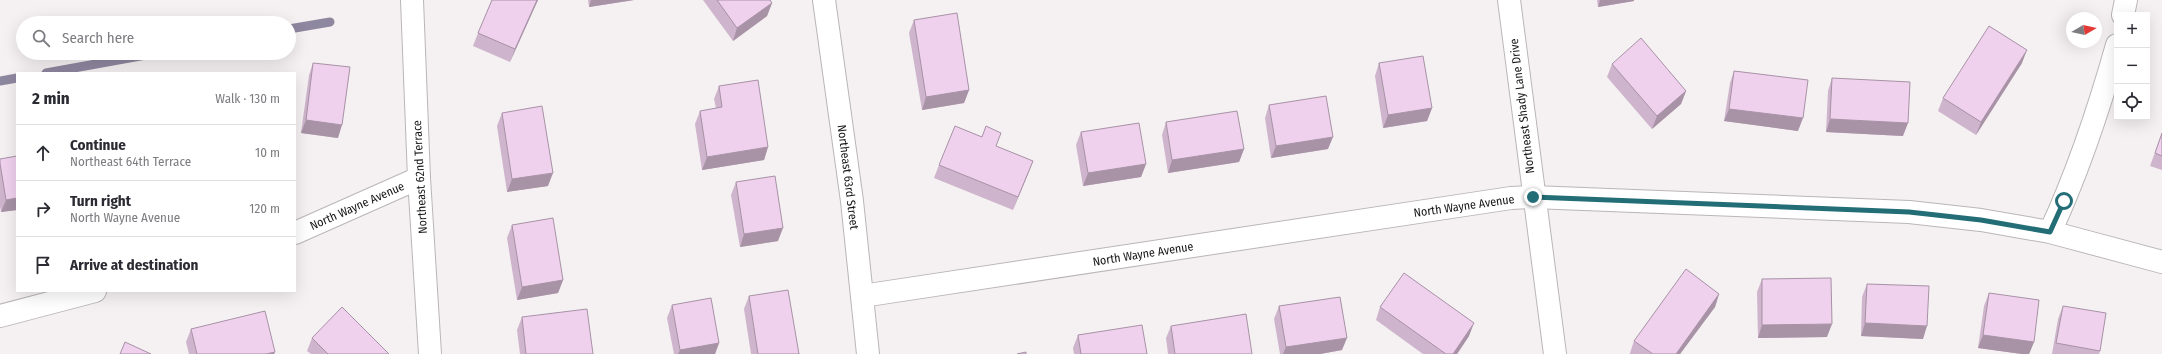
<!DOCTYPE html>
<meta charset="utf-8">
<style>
body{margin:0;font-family:"Fira Sans Condensed",sans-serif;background:#f2f2f3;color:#2b2b33}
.controls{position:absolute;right:12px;top:12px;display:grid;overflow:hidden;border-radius:0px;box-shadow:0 4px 16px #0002}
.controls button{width:36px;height:36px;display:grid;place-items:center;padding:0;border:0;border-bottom:1px solid #e1e1e2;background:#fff;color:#2b2b33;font:20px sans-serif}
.compass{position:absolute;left:2066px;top:12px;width:36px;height:36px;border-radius:50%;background:#fff;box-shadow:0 4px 16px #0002;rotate:81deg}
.stop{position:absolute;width:12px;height:12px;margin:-9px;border:3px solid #236d76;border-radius:50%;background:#fff}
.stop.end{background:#236d76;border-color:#fff;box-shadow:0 1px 4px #0008}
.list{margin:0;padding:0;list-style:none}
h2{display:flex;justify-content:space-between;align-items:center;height:52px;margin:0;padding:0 16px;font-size:17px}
h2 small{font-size:13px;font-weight:400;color:#7c7c81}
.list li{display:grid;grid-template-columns:26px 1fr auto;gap:12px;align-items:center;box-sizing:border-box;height:56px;padding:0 16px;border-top:1px solid #e1e1e2}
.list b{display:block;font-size:15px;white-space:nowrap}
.list p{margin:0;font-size:13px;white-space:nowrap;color:#7c7c81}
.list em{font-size:13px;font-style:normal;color:#7c7c81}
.icon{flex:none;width:22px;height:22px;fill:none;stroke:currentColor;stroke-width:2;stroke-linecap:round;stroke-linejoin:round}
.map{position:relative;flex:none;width:2162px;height:354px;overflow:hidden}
.search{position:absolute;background:#fff;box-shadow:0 4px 16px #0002;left:16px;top:16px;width:280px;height:44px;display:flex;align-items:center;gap:10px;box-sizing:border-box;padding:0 14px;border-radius:22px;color:#7c7c81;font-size:15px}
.panel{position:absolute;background:#fff;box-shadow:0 4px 16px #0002;left:16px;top:72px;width:280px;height:220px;border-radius:0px}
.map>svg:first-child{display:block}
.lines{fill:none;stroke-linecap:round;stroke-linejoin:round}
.stream{stroke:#8e87a0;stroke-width:9}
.minor-casing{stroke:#bab6b7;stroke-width:24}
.minor{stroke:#fff;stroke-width:22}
.wall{fill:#ceb4cc}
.shaded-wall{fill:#a792a6}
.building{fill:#efd1ed;stroke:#a792a6}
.route{stroke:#236d76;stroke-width:5}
.labels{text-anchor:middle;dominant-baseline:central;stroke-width:3;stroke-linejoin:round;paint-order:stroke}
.street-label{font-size:12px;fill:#161515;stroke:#fff}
</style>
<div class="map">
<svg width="2162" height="354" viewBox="0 0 2162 354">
<rect width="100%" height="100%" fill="#f5f0f1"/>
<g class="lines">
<!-- stream -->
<g class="stream">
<path d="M 289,29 L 330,22"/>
<path d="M 46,73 L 157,53"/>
<path d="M 0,81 L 17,78"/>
</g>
<defs>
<g id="minor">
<path d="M 412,0 L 419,178 L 430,354"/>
<path d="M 824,0 L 852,201 L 868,354"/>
<path d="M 1509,0 L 1555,354"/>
<path d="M 2123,15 L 2126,0"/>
<path d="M 2050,232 C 2078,172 2099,109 2117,45"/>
<path d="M 295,233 L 419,178"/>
<path d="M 862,296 L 1511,198 L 1533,197 L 1909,212 L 1981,220 L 2050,232 L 2162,262"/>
<path d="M 0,316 L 95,291"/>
</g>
</defs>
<!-- minor casing -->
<use href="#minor" class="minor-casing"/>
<!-- minor -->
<use href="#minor" class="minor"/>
</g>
<!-- wall -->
<g class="wall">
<path d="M 492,0 L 538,0 L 510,62 L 473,46 L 478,33 Z"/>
<path d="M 588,0 L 634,0 L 589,7 Z"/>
<path d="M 703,0 L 770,0 L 772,3 L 767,16 L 733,41 Z"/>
<path d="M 1597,0 L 1634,0 L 1634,1 L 1598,7 Z"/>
<path d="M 914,20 L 969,90 L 964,103 L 922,110 L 909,33 Z"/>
<path d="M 313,63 L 338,138 L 301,133 L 309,75 Z"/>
<path d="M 1379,63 L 1432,108 L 1427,121 L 1383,128 L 1375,76 Z"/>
<path d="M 2022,63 L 1976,135 L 1938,111 L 1943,98 Z"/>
<path d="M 1612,64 L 1686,91 L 1681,104 L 1652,129 L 1607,77 Z"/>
<path d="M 1734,71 L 1798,131 L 1724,121 L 1730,83 Z"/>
<path d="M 1832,78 L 1903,136 L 1826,132 L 1828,91 Z"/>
<path d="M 719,86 L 768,147 L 764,160 L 702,170 L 695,124 L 700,111 L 716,108 L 714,99 Z"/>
<path d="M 1269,105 L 1328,149 L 1271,158 L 1265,118 Z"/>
<path d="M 502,113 L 548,186 L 507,192 L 497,126 Z"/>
<path d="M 1166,122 L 1244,149 L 1239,162 L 1168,173 L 1162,135 Z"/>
<path d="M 1081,132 L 1146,164 L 1141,177 L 1083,186 L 1076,145 Z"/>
<path d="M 2162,133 L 2162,170 L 2150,166 Z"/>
<path d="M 17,138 L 17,148 L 16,141 Z"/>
<path d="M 996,146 L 1033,161 L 1013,210 L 934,178 L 939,165 Z"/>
<path d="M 0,159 L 17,210 L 1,212 L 0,206 Z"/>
<path d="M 736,182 L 778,241 L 740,247 L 731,195 Z"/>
<path d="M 512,225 L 563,280 L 558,293 L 517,300 L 507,238 Z"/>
<path d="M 1762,279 L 1827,337 L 1758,338 L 1757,292 Z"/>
<path d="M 1867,284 L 1923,339 L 1861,336 L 1862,297 Z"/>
<path d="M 1989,293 L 2034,342 L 2029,354 L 2022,354 L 1978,348 L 1984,306 Z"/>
<path d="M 1719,294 L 1715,307 L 1680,354 L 1630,354 L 1630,353 L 1634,341 Z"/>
<path d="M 749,296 L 799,354 L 751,354 L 744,309 Z"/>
<path d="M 672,305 L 719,343 L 715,354 L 674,354 L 667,318 Z"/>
<path d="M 1279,306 L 1342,350 L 1320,354 L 1280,354 L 1274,319 Z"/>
<path d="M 2063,306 L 2100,351 L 2099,354 L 2052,354 L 2058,319 Z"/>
<path d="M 1380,307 L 1469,336 L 1457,354 L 1423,354 L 1376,320 Z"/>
<path d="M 522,317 L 593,354 L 520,354 L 517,330 Z"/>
<path d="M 1171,326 L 1252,354 L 1168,354 L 1166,338 Z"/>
<path d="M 191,329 L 275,352 L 274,354 L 189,354 L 186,342 Z"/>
<path d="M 1078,335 L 1147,354 L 1074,354 L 1073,348 Z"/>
<path d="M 312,338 L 389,354 L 311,354 L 307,351 Z"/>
</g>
<!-- shaded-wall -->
<g class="shaded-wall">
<path d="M 537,0 L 538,0 L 510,62 L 515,49 Z"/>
<path d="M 591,0 L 634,0 L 589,7 Z"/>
<path d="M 1600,0 L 1634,0 L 1634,1 L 1598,7 Z"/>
<path d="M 772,3 L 767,16 L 733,41 L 737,28 Z"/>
<path d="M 2027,50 L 2022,63 L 1976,135 L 1981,122 Z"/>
<path d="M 969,90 L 964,103 L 922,110 L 926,97 Z"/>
<path d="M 1686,91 L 1681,104 L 1652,129 L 1657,116 Z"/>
<path d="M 1432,108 L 1427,121 L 1383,128 L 1388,115 Z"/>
<path d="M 1729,109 L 1803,118 L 1798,131 L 1724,121 Z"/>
<path d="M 1830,119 L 1908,123 L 1903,136 L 1826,132 Z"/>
<path d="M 306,120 L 342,125 L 338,138 L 301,133 Z"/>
<path d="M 1333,137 L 1328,149 L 1271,158 L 1276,146 Z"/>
<path d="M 768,147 L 764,160 L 702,170 L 707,157 Z"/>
<path d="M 1244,149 L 1239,162 L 1168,173 L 1172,160 Z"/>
<path d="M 1033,161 L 1028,174 L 1013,210 L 1018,197 Z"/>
<path d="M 1146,164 L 1141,177 L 1083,186 L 1088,173 Z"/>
<path d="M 553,173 L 548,186 L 507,192 L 512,179 Z"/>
<path d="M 17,198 L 17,210 L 1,212 L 6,200 Z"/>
<path d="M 783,228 L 778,241 L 740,247 L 744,234 Z"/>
<path d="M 563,280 L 558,293 L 517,300 L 522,287 Z"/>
<path d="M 1719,294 L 1715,307 L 1680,354 L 1676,354 Z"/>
<path d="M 1474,323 L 1469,336 L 1457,354 L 1453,354 Z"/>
<path d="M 1865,323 L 1927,326 L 1923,339 L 1861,336 Z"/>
<path d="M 1832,324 L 1827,337 L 1758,338 L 1762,325 Z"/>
<path d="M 1983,335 L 2034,342 L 2029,354 L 2022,354 L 1978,348 Z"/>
<path d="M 1347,338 L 1342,350 L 1320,354 L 1283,354 L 1286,347 Z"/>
<path d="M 719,343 L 715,354 L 678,354 L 680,350 Z"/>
<path d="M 275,352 L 274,354 L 266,354 Z"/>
</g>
<!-- building -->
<g class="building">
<path d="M 492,0 L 537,0 L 515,49 L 478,33 Z"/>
<path d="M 717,0 L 770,0 L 772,3 L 737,28 Z"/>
<path d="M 957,13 L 969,90 L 926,97 L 914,20 Z"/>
<path d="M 1989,26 L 2027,50 L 1981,122 L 1943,98 Z"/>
<path d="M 1641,38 L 1686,91 L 1657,116 L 1612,64 Z"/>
<path d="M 1423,56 L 1432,108 L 1388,115 L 1379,63 Z"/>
<path d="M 313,63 L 350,67 L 342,125 L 306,120 Z"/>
<path d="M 1734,71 L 1808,80 L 1803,118 L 1729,109 Z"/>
<path d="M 1832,78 L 1910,82 L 1908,123 L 1830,119 Z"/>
<path d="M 758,80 L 768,147 L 707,157 L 700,111 L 722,107 L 719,86 Z"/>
<path d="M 1326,96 L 1333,137 L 1276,146 L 1269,105 Z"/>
<path d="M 542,106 L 553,173 L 512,179 L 502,113 Z"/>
<path d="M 1237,111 L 1244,149 L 1172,160 L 1166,122 Z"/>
<path d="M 1139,123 L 1146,164 L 1088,173 L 1081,132 Z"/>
<path d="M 955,126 L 982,137 L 986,126 L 1001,133 L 996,146 L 1033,161 L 1018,197 L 939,165 Z"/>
<path d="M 2162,133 L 2162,156 L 2155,153 Z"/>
<path d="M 17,156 L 17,198 L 6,200 L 0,163 L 0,159 Z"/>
<path d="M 775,176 L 783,228 L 744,234 L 736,182 Z"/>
<path d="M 553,218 L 563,280 L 522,287 L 512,225 Z"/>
<path d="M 1686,269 L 1719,294 L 1676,354 L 1653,354 L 1634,341 Z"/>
<path d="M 1404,273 L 1474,323 L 1453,354 L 1446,354 L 1380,307 Z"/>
<path d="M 1831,278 L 1832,324 L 1762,325 L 1762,279 Z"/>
<path d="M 1867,284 L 1929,286 L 1927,326 L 1865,323 Z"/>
<path d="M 788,290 L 799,354 L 758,354 L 749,296 Z"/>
<path d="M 1989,293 L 2039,300 L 2034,342 L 1983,335 Z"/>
<path d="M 1340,297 L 1347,338 L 1286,347 L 1279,306 Z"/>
<path d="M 711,298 L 719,343 L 680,350 L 672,305 Z"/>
<path d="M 2063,306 L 2106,313 L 2100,351 L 2056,343 Z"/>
<path d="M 342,307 L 389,354 L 328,354 L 312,338 Z"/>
<path d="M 587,309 L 593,354 L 526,354 L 522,317 Z"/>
<path d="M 265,311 L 275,352 L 266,354 L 197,354 L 191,329 Z"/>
<path d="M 1246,314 L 1252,354 L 1175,354 L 1171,326 Z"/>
<path d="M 1142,325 L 1147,354 L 1081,354 L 1078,335 Z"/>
<path d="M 125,342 L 151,354 L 120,354 Z"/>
<path d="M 1026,352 L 1026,354 L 1017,354 Z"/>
</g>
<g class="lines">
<!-- route -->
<path class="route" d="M 1533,197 L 1909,212 L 1981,220 L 2050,232 L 2064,201"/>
</g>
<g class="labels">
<!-- street labels -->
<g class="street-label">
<text transform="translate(1522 106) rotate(-97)">Northeast Shady Lane Drive</text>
<text transform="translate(420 177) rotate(-93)">Northeast 62nd Terrace</text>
<text transform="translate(848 177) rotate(83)">Northeast 63rd Street</text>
<text transform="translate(357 206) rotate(-24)">North Wayne Avenue</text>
<text transform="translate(1464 206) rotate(-8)">North Wayne Avenue</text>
<text transform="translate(1143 254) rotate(-9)">North Wayne Avenue</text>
</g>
</g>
</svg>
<div class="controls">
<button>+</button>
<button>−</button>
<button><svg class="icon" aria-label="locate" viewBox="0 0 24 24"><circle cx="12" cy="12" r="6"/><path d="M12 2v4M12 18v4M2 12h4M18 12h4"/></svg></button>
</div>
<svg class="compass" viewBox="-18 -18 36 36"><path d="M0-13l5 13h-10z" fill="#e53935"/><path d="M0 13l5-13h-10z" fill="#7c7c81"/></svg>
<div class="stop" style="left:2064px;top:201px"></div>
<div class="stop end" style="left:1533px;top:197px"></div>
<div class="search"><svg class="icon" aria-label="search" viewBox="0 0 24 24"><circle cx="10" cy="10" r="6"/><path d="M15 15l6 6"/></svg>Search here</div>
<section class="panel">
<h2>2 min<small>Walk · 130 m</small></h2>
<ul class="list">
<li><svg class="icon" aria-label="ahead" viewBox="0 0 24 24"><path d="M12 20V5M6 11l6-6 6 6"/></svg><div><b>Continue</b><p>Northeast 64th Terrace</p></div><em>10 m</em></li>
<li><svg class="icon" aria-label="right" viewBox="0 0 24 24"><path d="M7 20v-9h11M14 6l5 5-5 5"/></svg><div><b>Turn right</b><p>North Wayne Avenue</p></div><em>120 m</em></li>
<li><svg class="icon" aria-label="arrive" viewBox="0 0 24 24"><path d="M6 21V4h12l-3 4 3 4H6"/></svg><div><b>Arrive at destination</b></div></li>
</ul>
</section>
</div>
